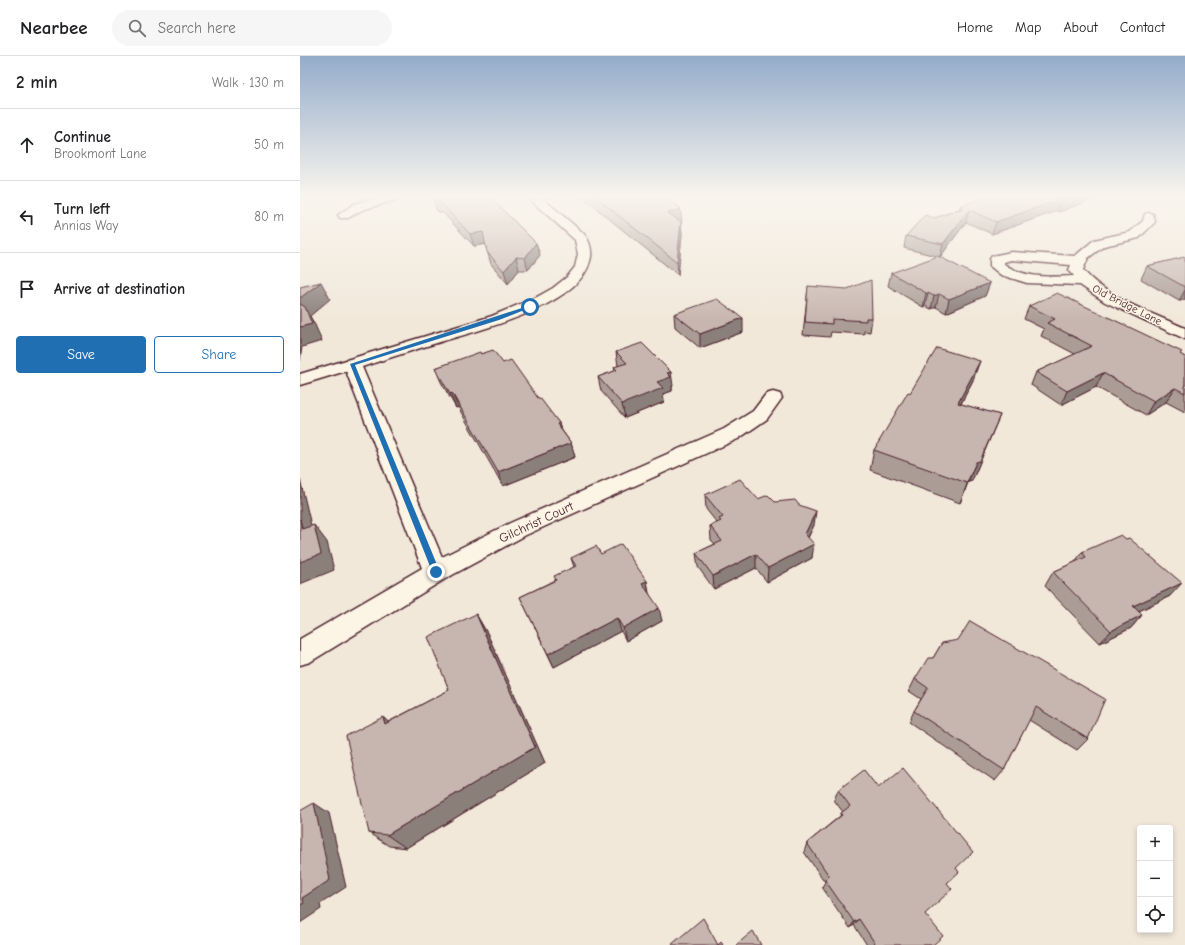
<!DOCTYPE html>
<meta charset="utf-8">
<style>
body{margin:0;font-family:"Comic Neue",sans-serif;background:#f6f6f6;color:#202124}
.controls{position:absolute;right:12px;bottom:12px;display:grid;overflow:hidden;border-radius:4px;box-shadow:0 2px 6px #0003}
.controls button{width:36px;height:36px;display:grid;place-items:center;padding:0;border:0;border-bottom:1px solid #e0e0e0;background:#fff;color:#202124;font:20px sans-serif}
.stop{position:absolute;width:12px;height:12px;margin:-9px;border:3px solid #1f6fb2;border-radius:50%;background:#fff}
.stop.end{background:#1f6fb2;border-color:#fff;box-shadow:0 1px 4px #0008}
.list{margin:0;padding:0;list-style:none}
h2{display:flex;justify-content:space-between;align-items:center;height:52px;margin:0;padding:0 16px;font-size:17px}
h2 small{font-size:13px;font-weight:400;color:#757577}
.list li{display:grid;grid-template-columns:26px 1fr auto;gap:12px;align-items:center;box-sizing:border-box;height:72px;padding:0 16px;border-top:1px solid #e0e0e0}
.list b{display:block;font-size:15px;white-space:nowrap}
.list p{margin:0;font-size:13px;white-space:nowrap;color:#757577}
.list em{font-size:13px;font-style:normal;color:#757577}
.actions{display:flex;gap:8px;padding:12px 16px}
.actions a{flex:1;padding:9px 0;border:1px solid #1f6fb2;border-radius:4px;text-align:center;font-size:14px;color:#1f6fb2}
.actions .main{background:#1f6fb2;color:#fff}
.icon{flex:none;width:22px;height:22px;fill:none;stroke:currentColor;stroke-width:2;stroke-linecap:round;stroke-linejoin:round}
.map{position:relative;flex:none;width:885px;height:889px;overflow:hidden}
header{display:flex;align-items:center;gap:24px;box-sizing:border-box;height:56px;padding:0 20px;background:#fff;border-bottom:1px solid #e0e0e0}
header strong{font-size:19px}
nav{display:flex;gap:22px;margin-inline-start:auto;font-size:14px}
.search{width:280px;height:36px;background:#f6f6f6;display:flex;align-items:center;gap:10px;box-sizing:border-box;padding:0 14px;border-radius:22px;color:#757577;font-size:15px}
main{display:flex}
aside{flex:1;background:#fff}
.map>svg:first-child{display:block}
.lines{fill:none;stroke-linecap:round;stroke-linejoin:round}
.minor-casing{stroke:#4a1f2b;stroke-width:3}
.minor{fill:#fcf5e5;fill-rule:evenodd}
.wall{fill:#ab9d96;stroke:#4a1f2b}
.shaded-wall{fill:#8b7f7a;stroke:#4a1f2b}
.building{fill:#c7b6af;stroke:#4a1f2b}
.route{fill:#1f6fb2}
.labels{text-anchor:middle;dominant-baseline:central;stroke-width:3;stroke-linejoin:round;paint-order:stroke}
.far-street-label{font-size:11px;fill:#4a1f2b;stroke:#fcf5e5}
.street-label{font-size:13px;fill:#4a1f2b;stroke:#fcf5e5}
</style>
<header>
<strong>Nearbee</strong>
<div class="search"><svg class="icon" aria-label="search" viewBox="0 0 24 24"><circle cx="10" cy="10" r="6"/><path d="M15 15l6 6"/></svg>Search here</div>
<nav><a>Home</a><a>Map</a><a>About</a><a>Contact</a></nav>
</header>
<main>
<aside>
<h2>2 min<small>Walk · 130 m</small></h2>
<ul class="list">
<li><svg class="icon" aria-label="ahead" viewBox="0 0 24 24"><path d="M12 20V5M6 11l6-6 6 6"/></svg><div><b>Continue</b><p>Brookmont Lane</p></div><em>50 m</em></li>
<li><svg class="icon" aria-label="left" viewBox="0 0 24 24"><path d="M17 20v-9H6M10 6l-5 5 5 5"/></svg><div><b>Turn left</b><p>Annias Way</p></div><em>80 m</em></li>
<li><svg class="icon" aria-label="arrive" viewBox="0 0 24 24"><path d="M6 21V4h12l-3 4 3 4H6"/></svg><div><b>Arrive at destination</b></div></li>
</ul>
<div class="actions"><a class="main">Save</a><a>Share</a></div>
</aside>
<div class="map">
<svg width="885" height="889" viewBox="0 0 885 889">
<rect width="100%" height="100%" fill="#f1e8da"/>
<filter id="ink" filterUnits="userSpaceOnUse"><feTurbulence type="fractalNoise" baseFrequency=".025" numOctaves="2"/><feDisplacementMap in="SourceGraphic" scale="8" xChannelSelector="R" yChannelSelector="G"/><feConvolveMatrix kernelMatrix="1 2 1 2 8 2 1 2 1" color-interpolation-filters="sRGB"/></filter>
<g filter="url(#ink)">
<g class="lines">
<defs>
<g id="minor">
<path d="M 81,140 L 101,140 L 99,143 L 62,154 L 48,162 L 40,162 L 38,159 L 54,148 Z"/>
<path d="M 226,140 L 240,140 L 283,177 C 290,184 293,196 290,205 C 279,250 180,274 140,286 C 114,294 88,302 62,311 L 142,501 L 210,467 L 424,373 L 453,355 L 466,338 L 473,336 L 480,338 L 482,342 L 467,363 L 438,383 L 226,479 L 145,523 L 10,606 L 0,609 L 0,583 L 122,512 L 46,315 L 0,329 L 0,318 L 192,260 L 237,241 L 253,232 L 267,221 L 275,211 L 278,198 L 275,184 Z"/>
<path d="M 849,157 L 853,158 L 855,166 L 839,182 L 804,190 L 788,202 L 783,214 C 806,242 852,257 885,272 L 885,283 L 805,246 L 780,229 L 727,227 L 701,219 L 690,210 L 690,203 L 692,200 L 711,196 L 775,200 L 794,184 L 830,176 L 843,165 L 845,158 ZM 711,204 L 771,209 L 769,214 L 774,220 C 750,221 725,223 704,208 L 704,206 Z"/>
</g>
</defs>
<!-- minor casing -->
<use href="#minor" class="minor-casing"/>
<!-- minor -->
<use href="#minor" class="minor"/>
</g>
<!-- wall -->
<g class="wall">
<path d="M 133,140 L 236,187 L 240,199 L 228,214 L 219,214 L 208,228 L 191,208 L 185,188 L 174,190 L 143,157 L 137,155 L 133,143 Z"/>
<path d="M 281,140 L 364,140 L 380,152 L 382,178 L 378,219 Z"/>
<path d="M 801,140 L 759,156 L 757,155 L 692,178 L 666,166 L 640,201 L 604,192 L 606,180 L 635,162 L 659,153 L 660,150 Z"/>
<path d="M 885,201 L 885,244 L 879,245 L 841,223 L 847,210 Z"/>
<path d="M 591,217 L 690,227 L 685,240 L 646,257 L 636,251 L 631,253 L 625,250 L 623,251 L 588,230 Z"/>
<path d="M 508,230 L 572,262 L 570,276 L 564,275 L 564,278 L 531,276 L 530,281 L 503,279 Z"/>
<path d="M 729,250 L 881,299 L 885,301 L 885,356 L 866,346 L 846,359 L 796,331 L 761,349 L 731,329 L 736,316 L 775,298 L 741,280 L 744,273 L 724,263 Z"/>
<path d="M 374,258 L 443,276 L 400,292 L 375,271 Z"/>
<path d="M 316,296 L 373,330 L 372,330 L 372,335 L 363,338 L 364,346 L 325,362 L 301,335 L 298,321 L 315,315 L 314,311 L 318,310 Z"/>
<path d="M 181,298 L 203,307 L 238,342 L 259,367 L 261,373 L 271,387 L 275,401 L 203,430 L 158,351 L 156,352 L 141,326 L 135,312 Z"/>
<path d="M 673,324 L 661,348 L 700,359 L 672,425 L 668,426 L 660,447 L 570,414 L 574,394 L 610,337 Z"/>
<path d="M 405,439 L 458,443 L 475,446 L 514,469 L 508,482 L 512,502 L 467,526 L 456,512 L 414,533 L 398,511 L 396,497 L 415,488 L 411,484 L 410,470 L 417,467 L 406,453 Z"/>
<path d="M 782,496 L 870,540 L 839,555 L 842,559 L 831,572 L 800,587 L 745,530 L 753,516 L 775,506 Z"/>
<path d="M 301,498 L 347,525 L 349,537 L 362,565 L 326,585 L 321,575 L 254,611 L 220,541 L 255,524 L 274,511 L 271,502 Z"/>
<path d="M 176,558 L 187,577 L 245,707 L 106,792 L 89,790 L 69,777 L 83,661 L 88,666 L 149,634 Z"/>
<path d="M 642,587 L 788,683 L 777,694 L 729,664 L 704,714 L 695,725 L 609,666 L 614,655 L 621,643 L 609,635 L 615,623 L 633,602 Z"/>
<path d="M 578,732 L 656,812 L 647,827 L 625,858 L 633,889 L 567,889 L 554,869 L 550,872 L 522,831 L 525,826 L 504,796 L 507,787 L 540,760 L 541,757 L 543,756 L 534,744 L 538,734 Z"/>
</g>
<!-- shaded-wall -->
<g class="shaded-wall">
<path d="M 774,140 L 801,140 L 759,156 L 763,144 Z"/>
<path d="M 761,143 L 757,155 L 692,178 L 696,166 Z"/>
<path d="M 380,152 L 382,165 L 369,169 L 368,157 Z"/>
<path d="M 669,154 L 666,166 L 640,201 L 643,188 Z"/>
<path d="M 381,166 L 382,178 L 378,219 L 377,206 Z"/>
<path d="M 183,176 L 186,188 L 174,190 L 170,178 Z"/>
<path d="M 236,187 L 240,199 L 228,214 L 225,202 Z"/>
<path d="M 216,201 L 219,214 L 208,228 L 204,215 Z"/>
<path d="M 21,226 L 30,243 L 10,260 L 15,269 L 22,285 L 2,291 L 0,305 L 0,242 Z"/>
<path d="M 690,227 L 685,240 L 646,257 L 649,243 Z"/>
<path d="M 885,234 L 885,244 L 879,245 Z"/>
<path d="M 626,237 L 628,237 L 625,250 L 623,251 Z"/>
<path d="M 639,238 L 636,251 L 631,253 L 634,240 Z"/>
<path d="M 443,262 L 443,276 L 400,292 L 400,278 Z"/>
<path d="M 680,305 L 673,324 L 651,367 L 658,347 Z"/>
<path d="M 371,316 L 373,330 L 372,330 L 372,335 L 363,338 L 364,346 L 325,362 L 322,348 L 357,326 L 367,317 Z"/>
<path d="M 803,317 L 796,331 L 761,349 L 767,335 Z"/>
<path d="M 875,332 L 866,346 L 846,359 L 854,345 Z"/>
<path d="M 152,337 L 158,351 L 156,352 L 150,338 Z"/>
<path d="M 700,359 L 672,425 L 668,426 L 660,447 L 676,406 Z"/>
<path d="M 259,367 L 263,381 L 257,368 Z"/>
<path d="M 271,387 L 275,401 L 203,430 L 198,416 Z"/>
<path d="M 0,423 L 16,490 L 2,473 L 0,463 Z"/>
<path d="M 516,455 L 514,469 L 503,492 L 505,478 Z"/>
<path d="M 14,469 L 27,486 L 34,514 L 0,528 L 0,506 Z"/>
<path d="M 514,488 L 512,502 L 467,526 L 468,512 Z"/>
<path d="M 456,498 L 456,512 L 414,533 L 413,520 Z"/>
<path d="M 347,525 L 349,539 L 342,527 Z"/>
<path d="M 882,527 L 870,540 L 822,563 L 833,550 Z"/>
<path d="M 359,552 L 362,565 L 326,585 L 323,572 Z"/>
<path d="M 176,558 L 187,577 L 245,707 L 106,792 L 87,779 L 235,691 Z"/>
<path d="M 842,559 L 831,572 L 800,587 L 811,575 Z"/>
<path d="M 317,562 L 321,575 L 254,611 L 248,598 Z"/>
<path d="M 83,661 L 100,677 L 85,668 Z"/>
<path d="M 14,747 L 29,757 L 46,831 L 20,848 L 21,853 L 0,867 L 0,849 L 2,842 Z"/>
<path d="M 559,863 L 554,869 L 550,872 L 554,866 Z"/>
</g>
<!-- building -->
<g class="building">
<path d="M 133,140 L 189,140 L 236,187 L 225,202 L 216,201 L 204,215 L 187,196 L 183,176 L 170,178 L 139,145 L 133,143 Z"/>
<path d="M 294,140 L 364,140 L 380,152 L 379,152 L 381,153 L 368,157 L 381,166 L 377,206 Z"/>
<path d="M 688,140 L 774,140 L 763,144 L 761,143 L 696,166 L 669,154 L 643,188 L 606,180 L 625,159 L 635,162 L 663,152 L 660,150 Z"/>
<path d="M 638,200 L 690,227 L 649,243 L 639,238 L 634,240 L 628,237 L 626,237 L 591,217 Z"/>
<path d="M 885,201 L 885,231 L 847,210 Z"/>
<path d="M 571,224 L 572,262 L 566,262 L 566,265 L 532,263 L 532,268 L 505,266 L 508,230 L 547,233 Z"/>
<path d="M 21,226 L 0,242 L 0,231 Z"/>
<path d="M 757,237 L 882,296 L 880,298 L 885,301 L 885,337 L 875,332 L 854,345 L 803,317 L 767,335 L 736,316 L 792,290 L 747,267 L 755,263 L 729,250 Z"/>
<path d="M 417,243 L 443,262 L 400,278 L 374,258 Z"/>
<path d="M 0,248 L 5,251 L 12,268 L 0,271 Z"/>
<path d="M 342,287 L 371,316 L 367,317 L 371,321 L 357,326 L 363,332 L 322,348 L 298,321 L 317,314 L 314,311 L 327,307 L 316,296 Z"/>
<path d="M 637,292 L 680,305 L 658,347 L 700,359 L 680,405 L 676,406 L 667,427 L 574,394 L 608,336 L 610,337 Z"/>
<path d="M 193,294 L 203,307 L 211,304 L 238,342 L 240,342 L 259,367 L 257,368 L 271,387 L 198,416 L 152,337 L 150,338 L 135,312 L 180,296 L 181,298 Z"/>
<path d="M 440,423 L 458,443 L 468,439 L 475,446 L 495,444 L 499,449 L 516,455 L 505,478 L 514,488 L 468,512 L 456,498 L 413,520 L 396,497 L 422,485 L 410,470 L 421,465 L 419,463 L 423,461 L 405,439 Z"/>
<path d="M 0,463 L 2,473 L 14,469 L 21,498 L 0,506 Z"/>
<path d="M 821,479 L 826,483 L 829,482 L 882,527 L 833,550 L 842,559 L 811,575 L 753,516 L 786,501 L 782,496 Z"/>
<path d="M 321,488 L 347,525 L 342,527 L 359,552 L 323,572 L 317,562 L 248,598 L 220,541 L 256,524 L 254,520 L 276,510 L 271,502 L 296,490 L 301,498 Z"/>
<path d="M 176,558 L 235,691 L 87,779 L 69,777 L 46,680 L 83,661 L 85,668 L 149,634 L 128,581 Z"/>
<path d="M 670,565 L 805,643 L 788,683 L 736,651 L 704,714 L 614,655 L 628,632 L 615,623 L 628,602 L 633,602 L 642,587 L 658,584 Z"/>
<path d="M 603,712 L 673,796 L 656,812 L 659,816 L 647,827 L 652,833 L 625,858 L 643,880 L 633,889 L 576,889 L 559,863 L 554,866 L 525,824 L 529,820 L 507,787 L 542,759 L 541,757 L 550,750 L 538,734 L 564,714 L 578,732 Z"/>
<path d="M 14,747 L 30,824 L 2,842 L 4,847 L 0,849 L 0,755 Z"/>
<path d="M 403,862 L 418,889 L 421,886 L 423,889 L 371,889 Z"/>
<path d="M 453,875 L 461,889 L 436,889 Z"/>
</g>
</g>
<!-- sky -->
<linearGradient id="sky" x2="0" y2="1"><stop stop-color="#94acca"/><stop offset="0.53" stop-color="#f9f5ee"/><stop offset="1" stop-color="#f9f5ee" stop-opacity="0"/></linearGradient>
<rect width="885" height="265" fill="url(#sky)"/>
<!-- route -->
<path class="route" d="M 228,250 L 232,251 L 199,264 L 55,309 L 140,516 L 136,519 L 133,518 L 50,308 Z"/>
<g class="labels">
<!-- far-street labels -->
<g class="far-street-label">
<text transform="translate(827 249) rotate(27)">Old Bridge Lane</text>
</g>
<!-- street labels -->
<g class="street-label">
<text transform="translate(236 466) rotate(-25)">Gilchrist Court</text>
</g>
</g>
</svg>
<div class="controls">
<button>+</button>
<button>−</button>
<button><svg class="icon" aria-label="locate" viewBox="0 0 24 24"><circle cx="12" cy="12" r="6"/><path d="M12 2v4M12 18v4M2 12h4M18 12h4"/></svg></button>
</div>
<div class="stop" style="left:230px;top:251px"></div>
<div class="stop end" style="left:136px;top:516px"></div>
</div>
</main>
